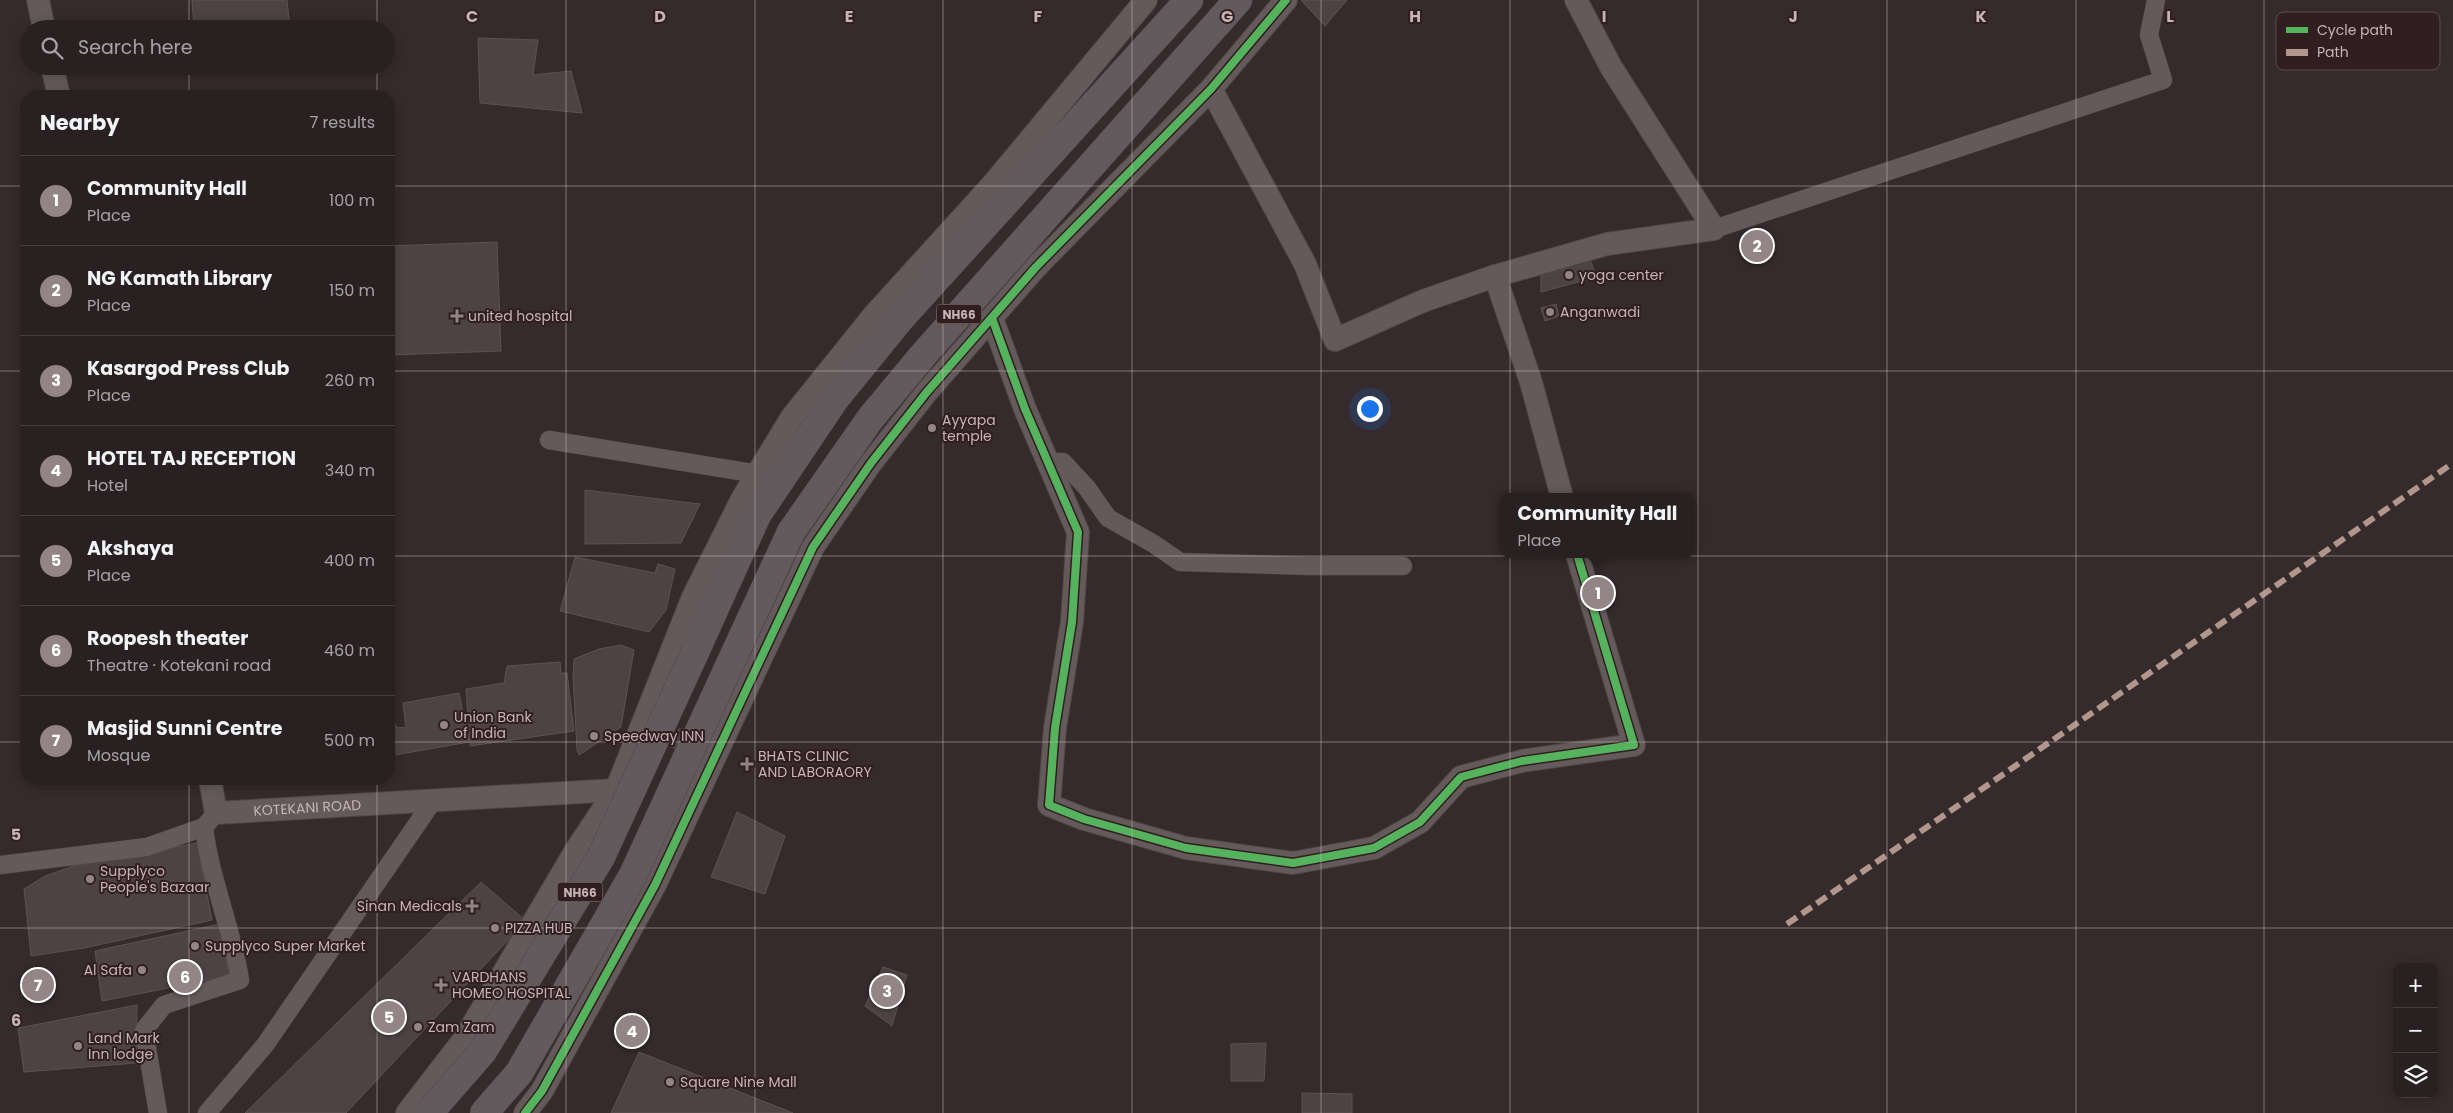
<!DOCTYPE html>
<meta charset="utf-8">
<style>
body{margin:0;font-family:Poppins,sans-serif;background:#342d2e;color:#f1f3f6}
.controls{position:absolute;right:15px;bottom:15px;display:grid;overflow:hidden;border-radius:10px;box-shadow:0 2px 12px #0003}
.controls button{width:45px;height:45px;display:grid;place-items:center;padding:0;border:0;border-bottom:1px solid #443e3f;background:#282021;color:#f1f3f6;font:25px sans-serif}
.you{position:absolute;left:1369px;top:408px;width:18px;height:18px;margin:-12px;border:4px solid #fff;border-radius:50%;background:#1a73e8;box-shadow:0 0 0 8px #1a73e833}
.badge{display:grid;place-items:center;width:32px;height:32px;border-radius:50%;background:#938486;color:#fff;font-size:16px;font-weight:700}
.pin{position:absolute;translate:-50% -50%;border:2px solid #fff;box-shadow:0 1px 5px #0006}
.popup{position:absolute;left:1500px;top:493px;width:195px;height:65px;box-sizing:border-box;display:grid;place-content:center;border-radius:10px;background:#282021;filter:drop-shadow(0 1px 4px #0005);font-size:16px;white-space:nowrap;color:#a5a3a5}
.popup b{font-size:19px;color:#f1f3f6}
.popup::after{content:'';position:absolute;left:50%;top:100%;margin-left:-10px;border:10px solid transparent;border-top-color:#282021}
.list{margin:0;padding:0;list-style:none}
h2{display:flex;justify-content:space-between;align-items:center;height:65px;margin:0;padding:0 20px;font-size:21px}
h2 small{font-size:16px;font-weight:400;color:#a5a3a5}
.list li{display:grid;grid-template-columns:32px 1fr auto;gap:15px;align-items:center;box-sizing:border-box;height:90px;padding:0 20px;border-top:1px solid #443e3f}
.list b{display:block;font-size:19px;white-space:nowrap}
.list p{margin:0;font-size:16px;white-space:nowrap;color:#a5a3a5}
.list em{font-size:16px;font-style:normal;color:#a5a3a5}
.icon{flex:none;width:28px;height:28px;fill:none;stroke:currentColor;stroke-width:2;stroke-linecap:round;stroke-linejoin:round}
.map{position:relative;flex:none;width:2453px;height:1113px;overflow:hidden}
.search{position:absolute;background:#282021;box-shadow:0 2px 12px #0003;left:20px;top:20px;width:375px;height:55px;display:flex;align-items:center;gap:12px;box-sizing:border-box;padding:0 18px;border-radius:28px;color:#a5a3a5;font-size:19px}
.panel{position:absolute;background:#282021;box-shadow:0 2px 12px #0003;left:20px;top:90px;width:375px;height:695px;border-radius:20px}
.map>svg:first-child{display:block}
.building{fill:#4d4344;stroke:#5d5253}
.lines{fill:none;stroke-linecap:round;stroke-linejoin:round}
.tertiary-tunnel{stroke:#4b3f41;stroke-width:22;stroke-dasharray:22 11;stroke-linecap:butt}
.minor-casing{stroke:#4f4648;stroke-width:19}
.tertiary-casing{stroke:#4f4648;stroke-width:24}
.trunk-casing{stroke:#514748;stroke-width:29}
.minor{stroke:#645a5b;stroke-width:18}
.tertiary{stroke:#645a5b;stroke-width:22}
.trunk{stroke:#625a5c;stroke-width:28}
.trunk-bridge-casing{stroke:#514748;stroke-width:29;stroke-linecap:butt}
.trunk-bridge{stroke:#625a5c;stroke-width:28}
.quiet{stroke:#b2968c;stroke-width:6;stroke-dasharray:12 6;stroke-linecap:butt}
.cycleway-casing{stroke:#301e20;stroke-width:11}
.cycleway{stroke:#56b35d;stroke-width:8}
.grid{fill:none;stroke:#c6b4b6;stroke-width:1;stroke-opacity:0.55}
.poi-dot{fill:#938486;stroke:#301e20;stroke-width:2}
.labels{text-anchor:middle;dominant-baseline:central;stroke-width:4;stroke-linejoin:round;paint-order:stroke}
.shield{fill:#301e20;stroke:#998789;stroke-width:1}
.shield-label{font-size:12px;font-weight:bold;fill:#c6b4b6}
.poi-label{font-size:14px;fill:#c6b4b6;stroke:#301e20;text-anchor:start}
.street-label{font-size:14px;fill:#c6b4b6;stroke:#301e20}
.key{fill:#301e20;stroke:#5d4b4d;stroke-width:1}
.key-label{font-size:14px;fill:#c6b4b6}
.grid-label{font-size:16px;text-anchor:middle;font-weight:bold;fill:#c6b4b6;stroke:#301e20;stroke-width:4;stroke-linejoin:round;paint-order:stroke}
</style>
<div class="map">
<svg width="2453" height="1113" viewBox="0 0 2453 1113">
<rect width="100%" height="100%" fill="#352a2c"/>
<!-- building -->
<g class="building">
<path d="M 192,0 L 287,0 L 290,29 L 194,29 Z"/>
<path d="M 1301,0 L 1347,0 L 1325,26 Z"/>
<path d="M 478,38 L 538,40 L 533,75 L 571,71 L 582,113 L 480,103 Z"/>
<path d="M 1763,230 L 1768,238 L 1757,255 L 1745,237 Z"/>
<path d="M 497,242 L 501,351 L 391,355 L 389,246 Z"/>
<path d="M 1590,260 L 1597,277 L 1541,292 L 1541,273 Z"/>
<path d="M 1556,304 L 1559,316 L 1545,321 L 1541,308 Z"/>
<path d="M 585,490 L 700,504 L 681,543 L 585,544 Z"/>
<path d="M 575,557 L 655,573 L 658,564 L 675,569 L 666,610 L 649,632 L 560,611 Z"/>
<path d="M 1601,580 L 1606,603 L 1595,606 L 1592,583 Z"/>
<path d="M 621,645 L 634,650 L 621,727 L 579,755 L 577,750 L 573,676 L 574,659 L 599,649 Z"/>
<path d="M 560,662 L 561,673 L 567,673 L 574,731 L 470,746 L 466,689 L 504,683 L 507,666 Z"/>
<path d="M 459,693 L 469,742 L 389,756 L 389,705 L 396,727 L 406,728 L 403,703 Z"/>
<path d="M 233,779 L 257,779 L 233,783 Z"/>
<path d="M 737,812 L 785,836 L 765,894 L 711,877 Z"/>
<path d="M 197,843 L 212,920 L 84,948 L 31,956 L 24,889 L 45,876 L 74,866 Z"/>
<path d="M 481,882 L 526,921 L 346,1113 L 245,1113 Z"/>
<path d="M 220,924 L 229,976 L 102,1001 L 95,951 Z"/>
<path d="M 883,967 L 907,975 L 892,1026 L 865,1006 Z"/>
<path d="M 137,1005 L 136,1063 L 24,1072 L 18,1028 Z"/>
<path d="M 1266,1043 L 1264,1081 L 1231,1081 L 1231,1044 Z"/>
<path d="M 639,1052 L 793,1113 L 611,1113 Z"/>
<path d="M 1302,1093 L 1352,1094 L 1352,1113 L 1302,1113 Z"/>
</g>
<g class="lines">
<!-- tertiary-tunnel -->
<path class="tertiary-tunnel" d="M 644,724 L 708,752"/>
<defs>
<g id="minor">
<path d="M 1714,229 L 2163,80 L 2149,35 L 2156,0"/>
<path d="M 549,440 L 758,474"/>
<path d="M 1049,462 L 1063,462 L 1087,488 L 1108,518 L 1154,544 L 1180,562 L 1310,566 L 1403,566"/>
<path d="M 0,865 L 147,847 L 204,827 L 211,819"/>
<path d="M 158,1113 L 144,1030 L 164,1005 L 240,980 C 232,928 210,879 204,827"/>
<path d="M 207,1113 L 265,1045 L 433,801"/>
</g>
<g id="tertiary">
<path d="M 38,0 L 44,29"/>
<path d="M 52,66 L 59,96"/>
<path d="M 1211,89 L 1305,264 L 1335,340 L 1423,301 L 1495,276 L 1531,382 L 1562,497"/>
<path d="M 1495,276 L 1607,244 L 1714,229 L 1611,67 L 1576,0"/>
<path d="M 992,318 L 1025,409 L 1078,532 L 1072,622 L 1055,728 L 1049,805 L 1084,819 L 1186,848 L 1293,863 L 1374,848 L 1420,822 L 1461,777 L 1522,761 L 1634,745 L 1577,554"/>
<path id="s1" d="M 210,779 L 216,813 L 616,790"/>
<path d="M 407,1113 L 465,1038 L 576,850 L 616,790 L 693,597 L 742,499 L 792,417 L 874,315 L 993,184 L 1146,0"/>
<path d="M 525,1113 L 542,1091 L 655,885 L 813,547 L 871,463 L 926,393 L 1036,267 L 1211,89 L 1286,0"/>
</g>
<g id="trunk">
<path d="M 696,650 L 757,515 L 835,399 L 900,319 L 1189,0"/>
<path d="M 730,664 L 791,532 L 870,419 L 924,354 L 1238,0"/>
</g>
</defs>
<!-- minor casing -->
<use href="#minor" class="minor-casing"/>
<!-- tertiary casing -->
<use href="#tertiary" class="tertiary-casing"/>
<!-- trunk casing -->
<use href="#trunk" class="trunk-casing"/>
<!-- minor -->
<use href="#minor" class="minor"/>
<!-- tertiary -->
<use href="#tertiary" class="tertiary"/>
<!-- trunk -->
<use href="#trunk" class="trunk"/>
<defs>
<g id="trunk-bridge">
<path d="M 429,1113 L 483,1051 L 601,857 L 696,650"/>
<path d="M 484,1113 L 519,1073 L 633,875 L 730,664"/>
</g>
</defs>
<!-- trunk-bridge casing -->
<use href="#trunk-bridge" class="trunk-bridge-casing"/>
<!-- trunk-bridge -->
<use href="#trunk-bridge" class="trunk-bridge"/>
<!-- quiet -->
<path class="quiet" d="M 1787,924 L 2453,463"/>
<defs>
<g id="cycleway">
<path d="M 992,318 L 1025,409 L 1078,532 L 1072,622 L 1055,728 L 1049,805 L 1084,819 L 1186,848 L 1293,863 L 1374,848 L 1420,822 L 1461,777 L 1522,761 L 1634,745 L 1577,554"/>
<path d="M 525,1113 L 542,1091 L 655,885 L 813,547 L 871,463 L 926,393 L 1036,267 L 1211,89 L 1286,0"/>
</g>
</defs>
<!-- cycleway casing -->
<use href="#cycleway" class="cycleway-casing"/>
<!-- cycleway -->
<use href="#cycleway" class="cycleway"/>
</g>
<!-- grid -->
<path class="grid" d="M 189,0 L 189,29M 377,0 L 377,29M 566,0 L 566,1113M 755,0 L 755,1113M 943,0 L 943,1113M 1132,0 L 1132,1113M 1321,0 L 1321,1113M 1510,0 L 1510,1113M 1698,0 L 1698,1113M 1887,0 L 1887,1113M 2076,0 L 2076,1113M 2264,0 L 2264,1113M 189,66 L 189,96M 377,66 L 377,96M 0,186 L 26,186M 389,186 L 2453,186M 0,371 L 26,371M 389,371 L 2453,371M 0,556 L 26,556M 389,556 L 2453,556M 0,742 L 26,742M 389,742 L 2453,742M 189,779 L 189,1113M 377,779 L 377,1113M 0,928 L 2453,928"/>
<!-- markers -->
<g class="poi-dot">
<circle cx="1569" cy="275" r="5"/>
<circle cx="1550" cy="312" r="5"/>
<path d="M454.5 308.5h5v5h5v5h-5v5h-5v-5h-5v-5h5z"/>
<circle cx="932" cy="428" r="5"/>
<circle cx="444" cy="725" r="5"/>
<circle cx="594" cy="736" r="5"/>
<path d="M744.5 756.5h5v5h5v5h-5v5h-5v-5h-5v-5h5z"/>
<circle cx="90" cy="879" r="5"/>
<path d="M469.5 898.5h5v5h5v5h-5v5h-5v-5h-5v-5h5z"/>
<circle cx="495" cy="928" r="5"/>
<circle cx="195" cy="946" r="5"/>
<circle cx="142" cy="970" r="5"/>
<path d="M438.5 977.5h5v5h5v5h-5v5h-5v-5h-5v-5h5z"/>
<circle cx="418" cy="1027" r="5"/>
<circle cx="78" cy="1046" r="5"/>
<circle cx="670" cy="1082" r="5"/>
</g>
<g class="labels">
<!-- shield labels -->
<g class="shield">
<rect x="936.5" y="304.5" width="45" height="19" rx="4"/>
<rect x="557.5" y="882.5" width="45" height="19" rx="4"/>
</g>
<g class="shield-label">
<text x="959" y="314">NH66</text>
<text x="580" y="892">NH66</text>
</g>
<!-- poi labels -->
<g class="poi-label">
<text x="1579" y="275">yoga center</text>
<text x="1560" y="312">Anganwadi</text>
<text x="468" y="316">united hospital</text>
<text x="942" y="420">Ayyapa<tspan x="942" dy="16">temple</tspan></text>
<text x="454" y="717">Union Bank<tspan x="454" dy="16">of India</tspan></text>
<text x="604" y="736">Speedway INN</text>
<text x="758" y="756">BHATS CLINIC<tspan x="758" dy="16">AND LABORAORY</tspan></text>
<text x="100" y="871">Supplyco<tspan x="100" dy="16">People's Bazaar</tspan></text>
<text x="462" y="906" text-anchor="end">Sinan Medicals</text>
<text x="505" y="928">PIZZA HUB</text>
<text x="205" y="946">Supplyco Super Market</text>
<text x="132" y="970" text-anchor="end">Al Safa</text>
<text x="452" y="977">VARDHANS<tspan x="452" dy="16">HOMEO HOSPITAL</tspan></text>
<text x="428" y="1027">Zam Zam</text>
<text x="88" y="1038">Land Mark<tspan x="88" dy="16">Inn lodge</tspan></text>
<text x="680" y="1082">Square Nine Mall</text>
</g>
<!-- street labels -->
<g class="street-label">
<text stroke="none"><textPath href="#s1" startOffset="126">KOTEKANI ROAD</textPath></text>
</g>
</g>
<!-- legend -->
<rect x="2276" y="12" width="164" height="58" rx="8" class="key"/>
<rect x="2286" y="27" width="22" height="6" fill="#56b35d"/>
<rect x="2286" y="49" width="22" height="7" fill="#b2968c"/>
<g class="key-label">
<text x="2317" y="35">Cycle path</text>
<text x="2317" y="57">Path</text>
</g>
<g class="grid-label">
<text x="472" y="22">C</text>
<text x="660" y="22">D</text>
<text x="849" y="22">E</text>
<text x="1038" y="22">F</text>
<text x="1227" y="22">G</text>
<text x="1415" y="22">H</text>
<text x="1604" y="22">I</text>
<text x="1793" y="22">J</text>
<text x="1981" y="22">K</text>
<text x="2170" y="22">L</text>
<text x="16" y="840">5</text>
<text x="16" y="1026">6</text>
</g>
</svg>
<div class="controls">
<button>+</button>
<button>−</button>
<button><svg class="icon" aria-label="layers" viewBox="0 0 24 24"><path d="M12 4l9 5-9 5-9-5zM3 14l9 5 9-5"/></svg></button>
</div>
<div class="you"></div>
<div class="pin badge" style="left:1598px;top:593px">1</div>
<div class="popup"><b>Community Hall</b>Place</div>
<div class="pin badge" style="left:1757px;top:246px">2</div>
<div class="pin badge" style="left:887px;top:991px">3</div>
<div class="pin badge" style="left:632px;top:1031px">4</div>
<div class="pin badge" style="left:389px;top:1017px">5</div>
<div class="pin badge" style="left:185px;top:977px">6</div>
<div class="pin badge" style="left:38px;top:985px">7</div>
<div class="search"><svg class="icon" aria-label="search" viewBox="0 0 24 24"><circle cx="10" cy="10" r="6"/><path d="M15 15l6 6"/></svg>Search here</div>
<section class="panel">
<h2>Nearby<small>7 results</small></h2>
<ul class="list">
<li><span class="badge">1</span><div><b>Community Hall</b><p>Place</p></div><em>100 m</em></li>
<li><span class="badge">2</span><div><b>NG Kamath Library</b><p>Place</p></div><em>150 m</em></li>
<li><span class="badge">3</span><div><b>Kasargod Press Club</b><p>Place</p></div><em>260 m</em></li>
<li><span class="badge">4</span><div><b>HOTEL TAJ RECEPTION</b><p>Hotel</p></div><em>340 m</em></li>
<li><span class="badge">5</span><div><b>Akshaya</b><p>Place</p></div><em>400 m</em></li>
<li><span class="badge">6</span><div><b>Roopesh theater</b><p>Theatre · Kotekani road</p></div><em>460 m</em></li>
<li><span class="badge">7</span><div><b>Masjid Sunni Centre</b><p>Mosque</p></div><em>500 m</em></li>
</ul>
</section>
</div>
